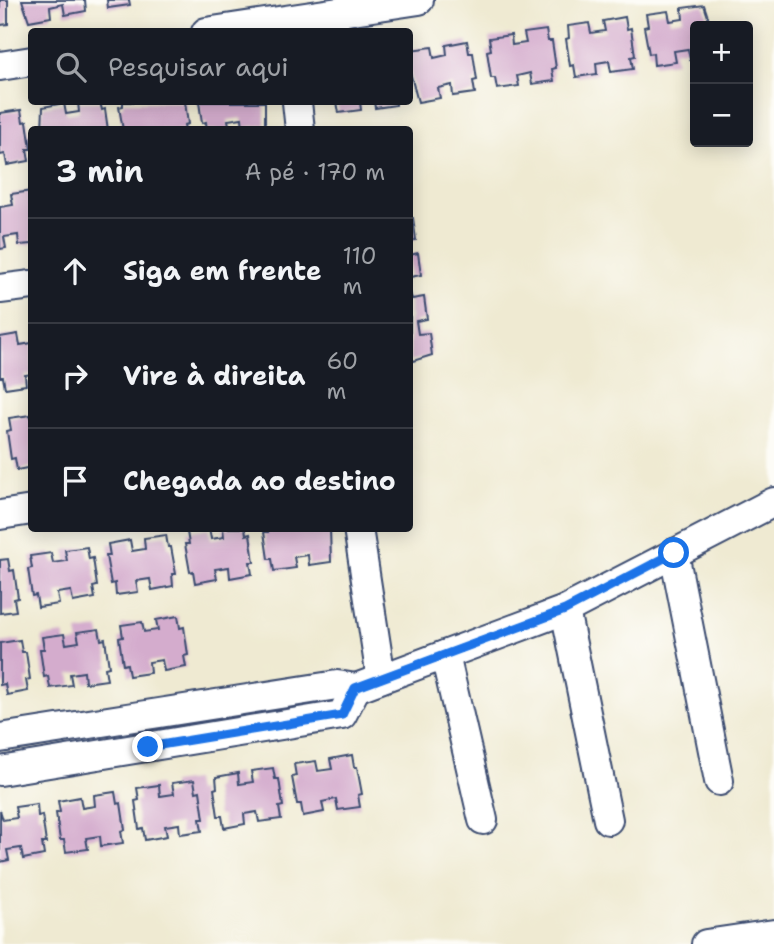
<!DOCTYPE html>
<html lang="pt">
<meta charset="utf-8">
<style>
body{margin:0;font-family:"Shantell Sans",sans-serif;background:#20242c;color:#f1f3f6}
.controls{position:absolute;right:21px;top:21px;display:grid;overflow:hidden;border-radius:7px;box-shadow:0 4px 18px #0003}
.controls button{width:63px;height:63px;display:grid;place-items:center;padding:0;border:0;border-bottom:2px solid #363941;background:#171b24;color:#f1f3f6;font:35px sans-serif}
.stop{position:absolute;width:21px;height:21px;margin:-16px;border:5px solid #1a73e8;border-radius:50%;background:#fff}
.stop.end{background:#1a73e8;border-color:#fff;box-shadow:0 2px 7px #0008}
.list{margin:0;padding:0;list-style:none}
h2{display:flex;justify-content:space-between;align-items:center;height:91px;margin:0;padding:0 28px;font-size:30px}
h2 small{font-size:23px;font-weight:400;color:#9ea1a6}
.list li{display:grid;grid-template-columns:46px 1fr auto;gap:21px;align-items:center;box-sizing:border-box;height:105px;padding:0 28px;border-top:2px solid #363941}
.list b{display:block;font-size:26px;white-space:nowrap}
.list em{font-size:23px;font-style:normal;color:#9ea1a6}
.icon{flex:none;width:38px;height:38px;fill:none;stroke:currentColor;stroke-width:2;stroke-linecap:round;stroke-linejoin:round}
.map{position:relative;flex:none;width:774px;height:944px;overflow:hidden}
.search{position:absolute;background:#171b24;box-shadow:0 4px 18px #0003;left:28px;top:28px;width:385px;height:77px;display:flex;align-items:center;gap:18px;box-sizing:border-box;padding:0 24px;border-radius:7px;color:#9ea1a6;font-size:26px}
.panel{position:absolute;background:#171b24;box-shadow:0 4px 18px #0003;left:28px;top:126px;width:385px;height:406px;border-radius:7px}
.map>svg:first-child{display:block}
.building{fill:#d4accd}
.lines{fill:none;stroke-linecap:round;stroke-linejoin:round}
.minor-casing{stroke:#3b4b6f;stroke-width:32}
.minor{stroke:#fff;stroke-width:28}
.route{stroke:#1a73e8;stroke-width:9}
</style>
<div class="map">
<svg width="774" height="944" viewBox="0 0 774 944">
<rect width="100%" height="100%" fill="#fdfcf7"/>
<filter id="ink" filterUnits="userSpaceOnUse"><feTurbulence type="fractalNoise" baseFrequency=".0143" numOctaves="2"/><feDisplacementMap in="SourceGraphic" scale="14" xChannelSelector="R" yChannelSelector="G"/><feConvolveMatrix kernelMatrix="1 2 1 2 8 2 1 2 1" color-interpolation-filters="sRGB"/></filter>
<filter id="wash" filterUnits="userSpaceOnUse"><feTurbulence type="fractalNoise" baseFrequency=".00686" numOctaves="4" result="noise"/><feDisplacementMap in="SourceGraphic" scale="28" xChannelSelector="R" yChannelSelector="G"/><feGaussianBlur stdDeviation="1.57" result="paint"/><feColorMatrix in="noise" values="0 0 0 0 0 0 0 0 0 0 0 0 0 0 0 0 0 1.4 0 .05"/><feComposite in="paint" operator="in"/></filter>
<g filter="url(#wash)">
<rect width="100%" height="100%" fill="#efead2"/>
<g id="blocks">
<!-- building -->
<g class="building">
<path d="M 0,0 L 8,0 L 8,24 L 0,25 Z"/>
<path d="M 22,0 L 85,0 L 86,11 L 65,15 L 63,4 L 50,7 L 51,17 L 29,21 Z"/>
<path d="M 107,0 L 129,0 L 130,5 L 108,8 Z"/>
<path d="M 704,5 L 711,26 L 695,26 L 695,59 L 690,60 L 688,49 L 674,51 L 676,62 L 654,65 L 653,53 L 649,54 L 644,27 L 648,26 L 646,14 L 668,11 L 670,21 L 683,19 L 682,8 Z"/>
<path d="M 625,17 L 627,29 L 631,28 L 635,56 L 631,57 L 633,69 L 611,72 L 609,61 L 596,63 L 597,74 L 576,77 L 574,65 L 570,66 L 566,39 L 569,38 L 568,26 L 589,23 L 591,33 L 605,31 L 603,21 Z"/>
<path d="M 546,30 L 548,41 L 552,41 L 556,68 L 552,69 L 554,81 L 532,84 L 530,73 L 517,76 L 519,86 L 497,89 L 495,78 L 491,78 L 487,51 L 491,50 L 489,38 L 511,35 L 512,45 L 526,43 L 524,33 Z"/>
<path d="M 467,41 L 469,53 L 473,53 L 477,80 L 473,81 L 475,93 L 453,96 L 452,85 L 438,88 L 440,98 L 418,102 L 410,72 L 410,50 L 432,47 L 434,58 L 447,55 L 446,45 Z"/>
<path d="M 78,102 L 100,102 L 102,110 L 105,109 L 108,130 L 42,130 L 43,107 L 64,103 L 66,114 L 79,112 Z"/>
<path d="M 123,102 L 185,102 L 188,124 L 184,125 L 185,130 L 123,130 L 119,107 L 123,106 Z"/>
<path d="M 199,102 L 265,102 L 265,125 L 243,128 L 242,118 L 228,120 L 230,130 L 207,130 L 206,122 L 202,123 Z"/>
<path d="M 337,102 L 360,102 L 361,110 L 339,113 Z"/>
<path d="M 374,102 L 396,102 L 396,105 L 375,108 Z"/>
<path d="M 21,110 L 23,122 L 27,121 L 31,149 L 27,149 L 29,161 L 7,165 L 5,154 L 0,155 L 0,113 Z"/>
<path d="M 32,191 L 32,244 L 19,245 L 18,235 L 4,237 L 6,248 L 0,249 L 0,207 L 13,205 L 11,194 Z"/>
<path d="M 410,218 L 413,218 L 416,240 L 410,241 Z"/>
<path d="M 418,253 L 421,275 L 410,277 L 410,255 Z"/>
<path d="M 410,292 L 412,299 L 424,297 L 427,319 L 416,321 L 418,334 L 429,333 L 432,355 L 410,362 Z"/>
<path d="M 18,334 L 20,345 L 32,343 L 32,374 L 25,375 L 26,385 L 5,388 L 3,377 L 0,377 L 0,337 Z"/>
<path d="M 31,415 L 32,467 L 17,470 L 15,458 L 11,459 L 7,431 L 11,430 L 9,418 Z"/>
<path d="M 209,528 L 211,539 L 224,537 L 223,528 L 245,528 L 246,535 L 250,534 L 254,562 L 250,562 L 252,574 L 230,578 L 229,567 L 215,569 L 217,579 L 195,583 L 193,571 L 190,572 L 185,544 L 189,544 L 187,532 Z"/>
<path d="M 267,528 L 330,528 L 331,562 L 309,565 L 308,555 L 294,557 L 296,568 L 274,571 L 272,559 L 268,559 L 264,532 L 268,532 Z"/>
<path d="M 166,535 L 168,547 L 171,547 L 176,574 L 172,574 L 173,586 L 152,590 L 150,579 L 136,581 L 138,592 L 116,595 L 115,583 L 111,584 L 106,556 L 110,556 L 108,544 L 130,540 L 132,551 L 145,549 L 144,538 Z"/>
<path d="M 87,547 L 89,559 L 93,558 L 97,586 L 93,587 L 95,598 L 73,602 L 71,591 L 57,593 L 59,604 L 38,607 L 36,595 L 32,596 L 28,569 L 32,568 L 30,556 L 51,553 L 53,563 L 67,561 L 65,550 Z"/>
<path d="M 8,559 L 10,571 L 14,570 L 18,598 L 14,599 L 16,611 L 0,613 L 0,560 Z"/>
<path d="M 178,616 L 180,628 L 184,627 L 188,655 L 184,656 L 186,667 L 164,671 L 162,660 L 149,662 L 150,673 L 129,676 L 127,664 L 123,665 L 119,638 L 123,637 L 121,625 L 142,622 L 144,632 L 158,630 L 156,620 Z"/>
<path d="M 99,629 L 101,640 L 105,639 L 109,667 L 105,668 L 107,680 L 85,683 L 84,672 L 70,674 L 72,685 L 50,688 L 48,676 L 44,677 L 40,649 L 44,649 L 42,637 L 64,634 L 66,644 L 79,642 L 77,632 Z"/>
<path d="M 20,640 L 22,652 L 26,652 L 30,679 L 26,680 L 28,691 L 7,695 L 5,684 L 0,685 L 0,643 Z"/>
<path d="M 352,755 L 354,767 L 357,767 L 362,794 L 358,795 L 360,807 L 338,810 L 336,799 L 322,802 L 324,812 L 303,816 L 301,804 L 297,804 L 292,777 L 296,776 L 294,764 L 316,761 L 318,771 L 332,769 L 330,759 Z"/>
<path d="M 273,768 L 275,779 L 279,779 L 283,806 L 279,807 L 281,819 L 259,822 L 257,812 L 244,814 L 245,824 L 224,828 L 222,816 L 218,816 L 214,789 L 217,788 L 216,777 L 238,773 L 239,784 L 253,782 L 251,771 Z"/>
<path d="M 194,780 L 196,792 L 200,791 L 204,819 L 200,819 L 202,831 L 180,834 L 179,824 L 165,826 L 167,836 L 145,840 L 143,828 L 139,829 L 135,801 L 139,800 L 137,788 L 159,785 L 160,796 L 174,794 L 172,783 Z"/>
<path d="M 115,792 L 117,804 L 121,803 L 125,830 L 121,831 L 123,843 L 101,846 L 100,836 L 86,838 L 88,849 L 66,852 L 64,840 L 60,840 L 56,813 L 60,812 L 58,801 L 80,797 L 82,808 L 95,806 L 94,795 Z"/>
<path d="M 37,804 L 38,816 L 42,815 L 46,843 L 42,843 L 44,855 L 23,859 L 21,848 L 7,850 L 9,860 L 0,862 L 0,810 L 3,820 L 17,818 L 15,807 Z"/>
</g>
</g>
</g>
<g filter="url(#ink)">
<use href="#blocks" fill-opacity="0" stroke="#3b4b6f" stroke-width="2"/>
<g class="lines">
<defs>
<g id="minor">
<path d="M 206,32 L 419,0"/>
<path d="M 0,66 L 32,61"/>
<path d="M 297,102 L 300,130"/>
<path d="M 0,289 L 32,285"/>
<path d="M 0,515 L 32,510"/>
<path d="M 358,528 L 381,678"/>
<path d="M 674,553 L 719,781"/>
<path d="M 565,610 L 608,820"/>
<path d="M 445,655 L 483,820"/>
<path d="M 356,688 L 565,610 L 774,502"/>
<path d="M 0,738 L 337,685 L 356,688"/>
<path d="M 0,771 L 342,715 L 356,688"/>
<path d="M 706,944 L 774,934"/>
</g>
</defs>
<!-- minor casing -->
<use href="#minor" class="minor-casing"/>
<!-- minor -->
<use href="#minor" class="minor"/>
</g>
</g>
<g class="lines" filter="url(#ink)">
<!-- route -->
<path class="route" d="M 148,747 L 342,715 L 355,688 L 565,610 L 674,553"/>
</g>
</svg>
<div class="controls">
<button>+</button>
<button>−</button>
</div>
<div class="stop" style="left:674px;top:553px"></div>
<div class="stop end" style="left:148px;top:747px"></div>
<div class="search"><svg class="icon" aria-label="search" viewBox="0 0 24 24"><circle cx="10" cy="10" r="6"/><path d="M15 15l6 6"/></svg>Pesquisar aqui</div>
<section class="panel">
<h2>3 min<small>A pé · 170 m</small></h2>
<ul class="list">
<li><svg class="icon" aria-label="ahead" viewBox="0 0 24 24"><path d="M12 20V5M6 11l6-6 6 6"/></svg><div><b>Siga em frente</b></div><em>110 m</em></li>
<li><svg class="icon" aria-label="right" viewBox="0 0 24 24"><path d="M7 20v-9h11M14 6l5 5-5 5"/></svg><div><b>Vire à direita</b></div><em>60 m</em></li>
<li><svg class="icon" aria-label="arrive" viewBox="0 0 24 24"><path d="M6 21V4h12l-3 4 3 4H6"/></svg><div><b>Chegada ao destino</b></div></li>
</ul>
</section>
</div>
